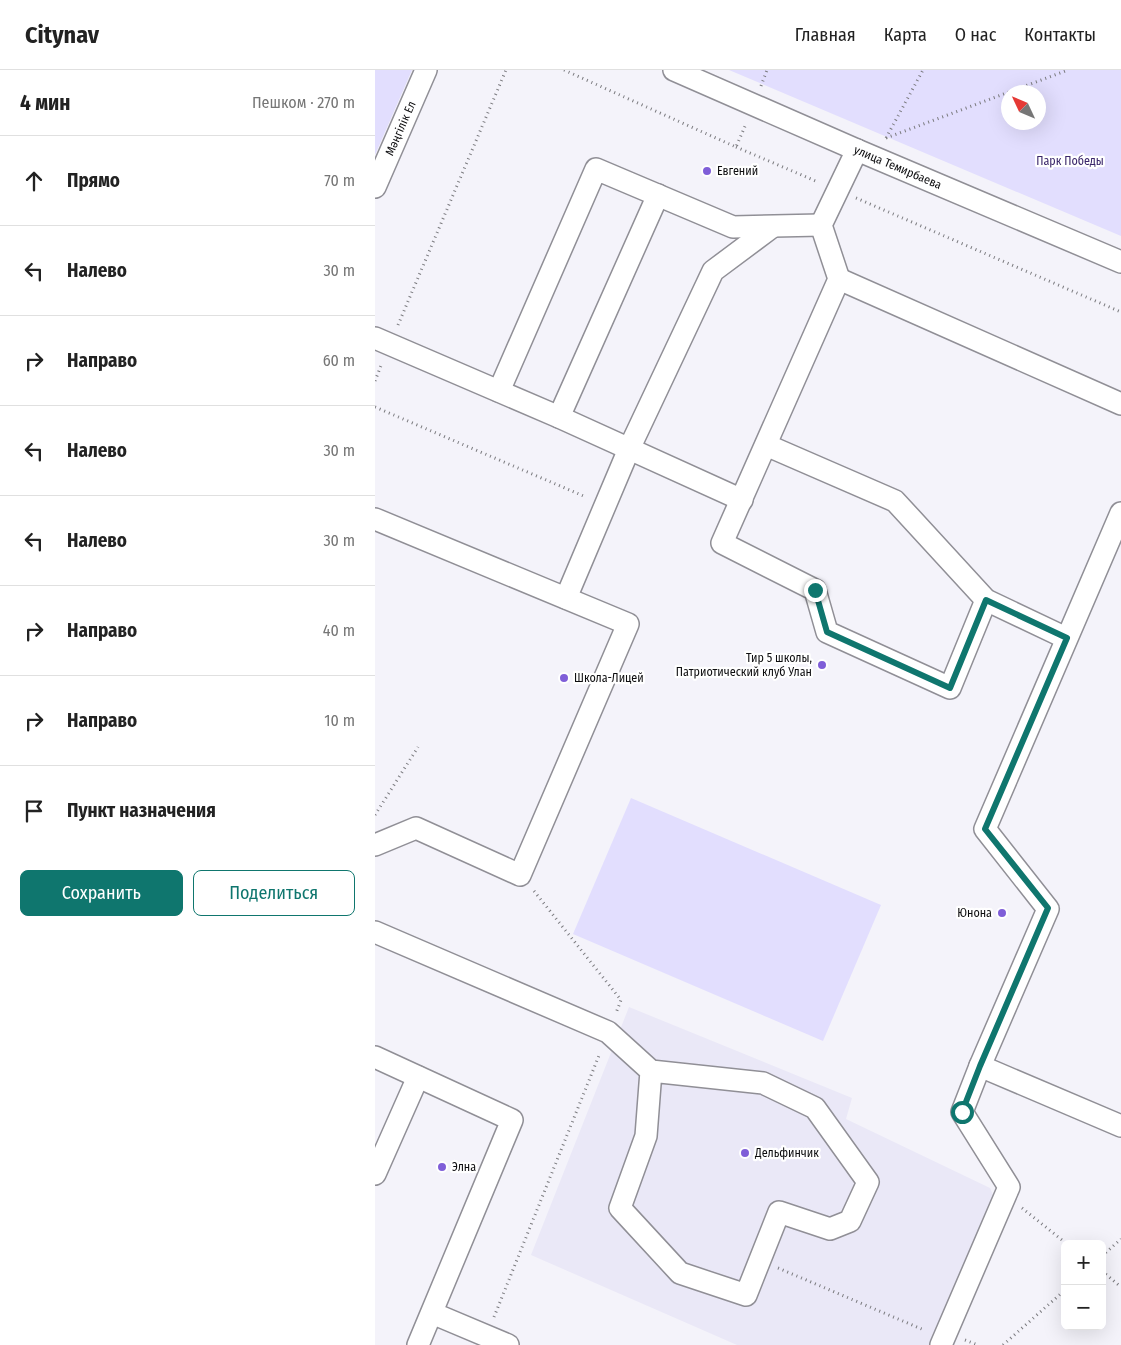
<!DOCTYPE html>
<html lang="ru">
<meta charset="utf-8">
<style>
body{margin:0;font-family:"Fira Sans Condensed",sans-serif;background:#f2f2f2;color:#222}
.controls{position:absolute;right:15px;bottom:15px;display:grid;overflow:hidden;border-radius:8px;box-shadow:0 5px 20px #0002}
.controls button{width:45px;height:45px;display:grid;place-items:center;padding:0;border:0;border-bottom:1px solid #e0e0e0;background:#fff;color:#222;font:25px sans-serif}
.compass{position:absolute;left:626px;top:15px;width:45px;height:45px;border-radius:50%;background:#fff;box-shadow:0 5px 20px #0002;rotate:314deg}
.stop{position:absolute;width:15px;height:15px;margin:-11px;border:4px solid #0f766e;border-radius:50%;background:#fff}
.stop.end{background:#0f766e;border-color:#fff;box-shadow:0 1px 5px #0008}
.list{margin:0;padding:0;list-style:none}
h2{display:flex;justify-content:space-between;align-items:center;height:65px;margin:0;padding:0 20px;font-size:21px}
h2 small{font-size:16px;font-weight:400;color:#767676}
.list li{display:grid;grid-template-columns:32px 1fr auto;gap:15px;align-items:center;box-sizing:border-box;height:90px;padding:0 20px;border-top:1px solid #e0e0e0}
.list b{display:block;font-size:19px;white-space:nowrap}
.list em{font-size:16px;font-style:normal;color:#767676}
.actions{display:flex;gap:10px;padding:15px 20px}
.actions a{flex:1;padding:11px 0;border:1px solid #0f766e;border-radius:8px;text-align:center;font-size:18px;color:#0f766e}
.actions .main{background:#0f766e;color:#fff}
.icon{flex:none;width:28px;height:28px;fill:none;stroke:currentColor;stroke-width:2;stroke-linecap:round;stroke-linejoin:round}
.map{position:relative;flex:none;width:746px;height:1275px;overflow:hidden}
header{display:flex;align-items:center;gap:30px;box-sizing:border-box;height:70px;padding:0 25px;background:#fff;border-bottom:1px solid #e0e0e0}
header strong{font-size:24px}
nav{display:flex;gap:28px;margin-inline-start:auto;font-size:18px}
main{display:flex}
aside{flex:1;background:#fff}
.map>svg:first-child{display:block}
.built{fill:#eae8f7}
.green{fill:#e2defe;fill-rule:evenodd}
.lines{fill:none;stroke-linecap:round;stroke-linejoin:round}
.minor-casing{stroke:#908f96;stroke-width:24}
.path{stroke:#7b7b7f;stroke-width:3;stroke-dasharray:1 4;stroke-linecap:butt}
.minor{stroke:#fff;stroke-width:21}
.route{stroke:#0f766e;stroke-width:6}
.poi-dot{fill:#7f5ed8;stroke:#fff;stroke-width:2}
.labels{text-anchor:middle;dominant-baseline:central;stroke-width:4.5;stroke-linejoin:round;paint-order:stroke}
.street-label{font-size:12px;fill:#0d0d0f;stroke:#fff}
.park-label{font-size:12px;fill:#3a266a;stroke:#fff}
.poi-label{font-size:12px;fill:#0d0d0f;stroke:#fff;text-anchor:start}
</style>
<header>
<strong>Citynav</strong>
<nav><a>Главная</a><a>Карта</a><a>О нас</a><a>Контакты</a></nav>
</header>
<main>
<aside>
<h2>4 мин<small>Пешком · 270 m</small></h2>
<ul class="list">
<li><svg class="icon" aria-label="ahead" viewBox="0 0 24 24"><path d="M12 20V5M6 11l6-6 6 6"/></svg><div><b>Прямо</b></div><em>70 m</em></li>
<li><svg class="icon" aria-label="left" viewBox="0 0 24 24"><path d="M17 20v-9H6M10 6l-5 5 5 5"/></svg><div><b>Налево</b></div><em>30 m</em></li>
<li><svg class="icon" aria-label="right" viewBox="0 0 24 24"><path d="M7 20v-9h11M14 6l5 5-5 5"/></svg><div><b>Направо</b></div><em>60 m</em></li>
<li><svg class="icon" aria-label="left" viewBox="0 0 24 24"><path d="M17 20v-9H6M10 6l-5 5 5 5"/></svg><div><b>Налево</b></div><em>30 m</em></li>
<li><svg class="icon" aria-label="left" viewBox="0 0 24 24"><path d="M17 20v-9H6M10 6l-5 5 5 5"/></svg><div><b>Налево</b></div><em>30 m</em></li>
<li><svg class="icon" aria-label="right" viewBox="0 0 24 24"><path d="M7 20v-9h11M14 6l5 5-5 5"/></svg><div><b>Направо</b></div><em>40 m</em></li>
<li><svg class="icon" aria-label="right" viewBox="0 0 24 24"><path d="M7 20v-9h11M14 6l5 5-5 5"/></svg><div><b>Направо</b></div><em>10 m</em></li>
<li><svg class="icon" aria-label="arrive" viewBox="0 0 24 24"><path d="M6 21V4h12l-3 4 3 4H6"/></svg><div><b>Пункт назначения</b></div></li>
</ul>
<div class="actions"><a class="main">Сохранить</a><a>Поделиться</a></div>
</aside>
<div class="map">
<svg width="746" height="1275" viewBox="0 0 746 1275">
<rect width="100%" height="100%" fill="#f4f3fa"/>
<!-- built -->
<path class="built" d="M 254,937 L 477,1028 L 471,1049 L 615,1118 L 619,1127 L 558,1275 L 362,1275 L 156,1185 Z"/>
<!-- green -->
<g class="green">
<path d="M 0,0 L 37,0 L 0,85 Z"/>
<path d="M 354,0 L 746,0 L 746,166 ZM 664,22 L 664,52 L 634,52 L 634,22 Z"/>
<path d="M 256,728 L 506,835 L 448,971 L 198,864 Z"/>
</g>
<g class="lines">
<defs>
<g id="minor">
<path id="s1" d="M 299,0 L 482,80 L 746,192"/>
<path d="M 482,80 L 446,155 L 464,209 L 347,473 L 440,520 L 452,562 L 575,618 L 611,530"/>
<path id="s2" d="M 0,117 L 51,0"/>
<path d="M 464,209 L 746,334"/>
<path d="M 0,268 L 184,347 L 367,430"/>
<path d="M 124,321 L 221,99 L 358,157 L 446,155"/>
<path d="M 184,347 L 283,125"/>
<path d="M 391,375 L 520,431 L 611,530 L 691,568"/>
<path d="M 0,449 L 253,554 L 145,805 L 41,758 L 0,775"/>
<path d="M 191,528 L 254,379 L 338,201 L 397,157"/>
<path d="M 0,862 L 233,962 L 276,1001 L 388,1013 L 440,1038 L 493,1112 L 475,1151 L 455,1159 L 404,1142 L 371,1225 L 305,1203 L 245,1138 L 271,1066 L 276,1001"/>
<path d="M 0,987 L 137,1050 L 43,1275"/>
<path d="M 605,996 L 746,1056"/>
<path d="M 0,1104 L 43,1007"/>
<path d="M 57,1243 L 133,1275"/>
<path d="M 566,1275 L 634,1117 L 587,1042 L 605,996 L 673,839 L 610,759 L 746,443"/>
</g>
</defs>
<!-- minor casing -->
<use href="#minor" class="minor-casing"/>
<!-- path -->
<g class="path">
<path d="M 189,0 L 361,77 L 371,54"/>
<path d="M 386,16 L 392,0"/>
<path d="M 511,68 L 693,0"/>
<path d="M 511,68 L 548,0"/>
<path d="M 361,77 L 443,112"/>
<path d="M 481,128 L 746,242"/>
<path d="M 23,255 L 131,0"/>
<path d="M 0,311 L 7,293"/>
<path d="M 0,337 L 211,427"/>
<path d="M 0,745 L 43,677"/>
<path d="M 159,821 L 246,930 L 241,943"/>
<path d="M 647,1138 L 692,1174"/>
<path d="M 727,1186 L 746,1169"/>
<path d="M 403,1198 L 549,1260"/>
<path d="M 727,1201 L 746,1217"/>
<path d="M 119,1247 L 225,983"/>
<path d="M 590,1270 L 603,1275"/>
<path d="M 628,1275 L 690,1220"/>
</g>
<!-- minor -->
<use href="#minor" class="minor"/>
</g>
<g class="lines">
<!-- route -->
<path class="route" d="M 440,520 L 452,562 L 575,618 L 611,530 L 692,568 L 610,759 L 673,838 L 605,996 L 587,1042"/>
</g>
<!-- markers -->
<g class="poi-dot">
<circle cx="332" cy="101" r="5"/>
<circle cx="447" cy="595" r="5"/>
<circle cx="189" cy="608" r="5"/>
<circle cx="627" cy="843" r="5"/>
<circle cx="370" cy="1083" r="5"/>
<circle cx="67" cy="1097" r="5"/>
</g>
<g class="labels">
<!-- street labels -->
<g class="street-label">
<text stroke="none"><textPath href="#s2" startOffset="64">Мәңгілік Ел</textPath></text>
<text stroke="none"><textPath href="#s1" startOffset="244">улица Темирбаева</textPath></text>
</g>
<!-- park labels -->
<g class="park-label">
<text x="695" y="91">Парк Победы</text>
</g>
<!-- poi labels -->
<g class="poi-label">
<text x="342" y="101">Евгений</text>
<text x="437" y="588" text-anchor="end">Тир 5 школы,<tspan x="437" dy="14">Патриотический клуб Улан</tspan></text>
<text x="199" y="608">Школа-Лицей</text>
<text x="617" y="843" text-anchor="end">Юнона</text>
<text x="380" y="1083">Дельфинчик</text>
<text x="77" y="1097">Элна</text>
</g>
</g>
</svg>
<div class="controls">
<button>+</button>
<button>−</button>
</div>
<svg class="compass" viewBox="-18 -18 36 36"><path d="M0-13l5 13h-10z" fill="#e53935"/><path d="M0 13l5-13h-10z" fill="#767676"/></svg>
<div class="stop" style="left:587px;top:1042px"></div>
<div class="stop end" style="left:440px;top:520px"></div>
</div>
</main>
